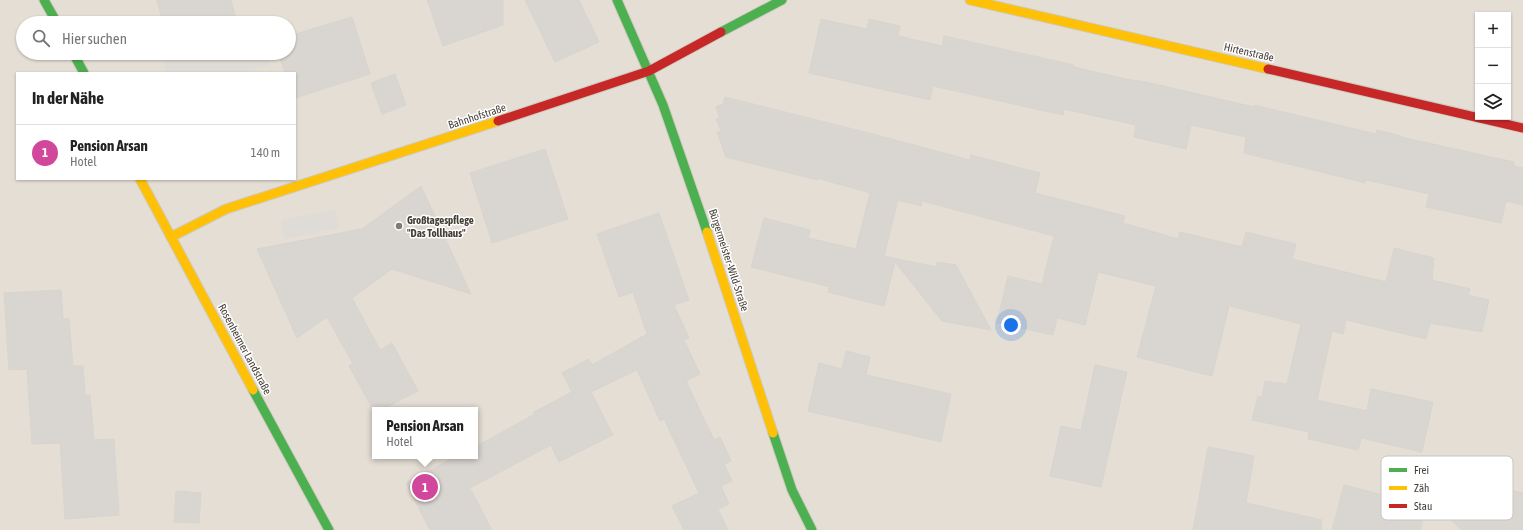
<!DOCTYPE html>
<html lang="de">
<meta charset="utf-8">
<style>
body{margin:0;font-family:"Asap Condensed",sans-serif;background:#f2f2f2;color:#222}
.controls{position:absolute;right:12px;top:12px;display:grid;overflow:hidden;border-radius:0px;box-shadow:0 1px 3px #0004}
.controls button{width:36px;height:36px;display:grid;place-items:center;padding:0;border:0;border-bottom:1px solid #e0e0e0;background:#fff;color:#222;font:20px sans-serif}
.you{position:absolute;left:1011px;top:325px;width:14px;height:14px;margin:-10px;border:3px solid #fff;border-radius:50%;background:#1a73e8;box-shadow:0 0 0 6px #1a73e833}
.badge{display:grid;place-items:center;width:26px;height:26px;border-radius:50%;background:#ea580c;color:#fff;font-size:13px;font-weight:700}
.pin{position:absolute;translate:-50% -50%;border:2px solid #fff;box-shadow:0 1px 4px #0006}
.popup{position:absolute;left:372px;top:407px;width:106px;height:52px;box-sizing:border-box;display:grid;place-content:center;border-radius:0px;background:#fff;filter:drop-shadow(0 1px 3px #0005);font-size:13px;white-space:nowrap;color:#767676}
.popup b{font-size:15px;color:#222}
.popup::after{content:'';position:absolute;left:50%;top:100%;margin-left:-8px;border:8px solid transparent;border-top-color:#fff}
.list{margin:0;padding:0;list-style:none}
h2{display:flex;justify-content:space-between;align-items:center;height:52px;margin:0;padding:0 16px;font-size:17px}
h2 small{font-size:13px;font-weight:400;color:#767676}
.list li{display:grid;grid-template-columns:26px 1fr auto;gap:12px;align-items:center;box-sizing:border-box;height:56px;padding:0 16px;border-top:1px solid #e0e0e0}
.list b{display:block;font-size:15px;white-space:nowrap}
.list p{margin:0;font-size:13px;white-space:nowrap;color:#767676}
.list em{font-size:13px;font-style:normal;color:#767676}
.icon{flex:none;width:22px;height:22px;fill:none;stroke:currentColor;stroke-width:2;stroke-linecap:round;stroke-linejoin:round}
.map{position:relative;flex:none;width:1523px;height:530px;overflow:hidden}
.search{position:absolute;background:#fff;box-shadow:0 1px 3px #0004;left:16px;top:16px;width:280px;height:44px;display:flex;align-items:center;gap:10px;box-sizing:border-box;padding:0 14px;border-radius:22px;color:#767676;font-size:15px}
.panel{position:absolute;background:#fff;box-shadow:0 1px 3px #0004;left:16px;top:72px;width:280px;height:108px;border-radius:0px}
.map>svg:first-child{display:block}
.residential{fill:#e4ded5;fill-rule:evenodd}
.parking{fill:#dfdcd8}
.building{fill:#d9d6d1;stroke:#d8d4ce}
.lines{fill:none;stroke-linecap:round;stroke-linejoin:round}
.fast-casing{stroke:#cfcabf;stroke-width:11}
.slow-casing{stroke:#cfcabf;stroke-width:11}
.jam-casing{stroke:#cfcabf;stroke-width:11}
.fast{stroke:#4caf50;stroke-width:9}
.slow{stroke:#ffc107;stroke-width:9}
.jam{stroke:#c62828;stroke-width:9}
.poi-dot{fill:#817b74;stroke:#fff;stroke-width:1.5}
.labels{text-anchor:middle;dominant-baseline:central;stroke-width:3;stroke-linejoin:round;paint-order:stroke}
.street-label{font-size:11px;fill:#453e35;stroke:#fff}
.poi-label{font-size:11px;font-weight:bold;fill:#453e35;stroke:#fff;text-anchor:start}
.key{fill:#fff;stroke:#c7c5c2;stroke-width:1}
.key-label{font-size:11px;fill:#453e35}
</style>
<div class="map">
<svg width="1523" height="530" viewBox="0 0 1523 530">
<rect width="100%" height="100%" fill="#f0ede8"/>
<!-- residential -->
<path class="residential" d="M 0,0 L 1523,0 L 1523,530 L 0,530 ZM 1478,15 L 1508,15 L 1508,117 L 1478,117 ZM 23,23 L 289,23 L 289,53 L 23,53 ZM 17,73 L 295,73 L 295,179 L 17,179 ZM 375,410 L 475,410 L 475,456 L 375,456 Z"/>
<!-- parking -->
<g class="parking">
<path d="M 161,53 L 267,53 L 271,65 L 241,73 L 166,73 Z"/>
<path d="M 336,209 L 339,228 L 285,239 L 281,220 Z"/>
</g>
<!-- building -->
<g class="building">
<path d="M 157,0 L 231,0 L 237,23 L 163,23 Z"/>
<path d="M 427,0 L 503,0 L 503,25 L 443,46 Z"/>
<path d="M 525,0 L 579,0 L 599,42 L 555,62 Z"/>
<path d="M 352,17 L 370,74 L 295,98 L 295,73 L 285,73 L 278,53 L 289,53 L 289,36 Z"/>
<path d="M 821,19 L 867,29 L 869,19 L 900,26 L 898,36 L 942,46 L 944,36 L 1074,65 L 1074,67 L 1125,79 L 1146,82 L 1254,107 L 1254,105 L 1376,134 L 1377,130 L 1401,136 L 1401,137 L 1514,162 L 1514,166 L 1523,168 L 1523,205 L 1506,201 L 1501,223 L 1426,207 L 1429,194 L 1366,180 L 1365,183 L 1244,153 L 1246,137 L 1191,125 L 1186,149 L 1134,137 L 1136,125 L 1064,109 L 1063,115 L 933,86 L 930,100 L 809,73 Z"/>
<path d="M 395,74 L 406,105 L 382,114 L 371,83 Z"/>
<path d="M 725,97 L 873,134 L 970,160 L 971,155 L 1040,173 L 1035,193 L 1125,216 L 1123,223 L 1178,239 L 1180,232 L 1242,247 L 1246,232 L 1296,244 L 1292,259 L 1386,282 L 1394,248 L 1434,258 L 1432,280 L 1470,289 L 1468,295 L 1489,300 L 1482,332 L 1430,323 L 1426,339 L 1346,320 L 1343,334 L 1332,331 L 1317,400 L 1367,411 L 1371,389 L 1433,402 L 1422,452 L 1361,438 L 1358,450 L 1308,439 L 1309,432 L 1252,420 L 1258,396 L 1262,397 L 1265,381 L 1287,384 L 1301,324 L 1229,306 L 1212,376 L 1137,357 L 1156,286 L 1098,272 L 1085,325 L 1057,318 L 1053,335 L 997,323 L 1008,276 L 1042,284 L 1054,236 L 922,201 L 921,206 L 898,200 L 884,256 L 936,267 L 937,262 L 956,265 L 991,330 L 942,321 L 895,262 L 884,306 L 828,292 L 830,287 L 751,267 L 764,218 L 810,230 L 808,238 L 856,249 L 870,193 L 817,178 L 817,180 L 726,157 L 717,132 L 721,131 L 716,119 L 720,118 L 716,107 L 723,104 Z"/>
<path d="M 545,149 L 568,219 L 492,243 L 470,173 Z"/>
<path d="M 421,186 L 471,294 L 392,269 L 352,298 L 380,350 L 392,343 L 418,391 L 381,410 L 375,410 L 375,413 L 349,366 L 353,364 L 327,317 L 297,338 L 257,249 L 362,229 Z"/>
<path d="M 659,213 L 689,300 L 674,305 L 689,338 L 684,340 L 700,374 L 686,381 L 714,440 L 720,437 L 731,461 L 724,464 L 732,481 L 721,486 L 729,504 L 718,509 L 728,530 L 684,530 L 672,506 L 699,493 L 664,419 L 660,421 L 637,370 L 591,392 L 613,435 L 559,462 L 551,445 L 470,488 L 492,530 L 430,530 L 406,483 L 457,456 L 475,456 L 475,447 L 535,414 L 534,412 L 572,392 L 562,373 L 589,359 L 592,365 L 647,334 L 633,292 L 619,297 L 597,234 Z"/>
<path d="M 61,290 L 63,319 L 69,319 L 73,366 L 83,366 L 85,395 L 90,395 L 94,440 L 114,439 L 119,515 L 65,519 L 60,443 L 32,444 L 27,369 L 9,370 L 4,293 Z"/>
<path d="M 846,351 L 870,357 L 866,375 L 951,394 L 941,442 L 808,411 L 819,363 L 842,369 Z"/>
<path d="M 1095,365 L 1127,372 L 1101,487 L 1050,476 L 1061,426 L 1081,430 Z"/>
<path d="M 1208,447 L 1254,456 L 1246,503 L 1322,520 L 1321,530 L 1193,530 Z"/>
<path d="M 1445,475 L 1523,493 L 1523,530 L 1461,530 L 1438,505 Z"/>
<path d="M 1344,485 L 1426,506 L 1420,530 L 1332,530 Z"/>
<path d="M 176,491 L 201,493 L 199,523 L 174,522 Z"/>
</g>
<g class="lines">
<defs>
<g id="fast">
<path d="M 44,0 L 57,23"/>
<path d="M 617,0 L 663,105 L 707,232"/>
<path d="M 721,32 L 782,0"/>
<path d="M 73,53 L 84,73"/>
<path d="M 253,390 L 329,530"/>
<path d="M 773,433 L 792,490 L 812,530"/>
</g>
<g id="slow">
<path d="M 970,0 L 1268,69"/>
<path d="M 140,179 L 253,390"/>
<path d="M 707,232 L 773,433"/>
<path d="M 171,237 L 226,209 L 498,121"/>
</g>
<g id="jam">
<path d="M 1268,69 L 1523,128"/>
<path d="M 498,121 L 649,71 L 721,32"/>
</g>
</defs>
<!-- fast casing -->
<use href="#fast" class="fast-casing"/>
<!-- slow casing -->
<use href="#slow" class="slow-casing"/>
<!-- jam casing -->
<use href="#jam" class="jam-casing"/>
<!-- fast -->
<use href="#fast" class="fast"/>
<!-- slow -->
<use href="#slow" class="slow"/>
<!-- jam -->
<use href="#jam" class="jam"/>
</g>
<!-- markers -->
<circle class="poi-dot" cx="399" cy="226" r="4"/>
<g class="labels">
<!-- street labels -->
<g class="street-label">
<text transform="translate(1249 52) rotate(13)">Hirtenstraße</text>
<text transform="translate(477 116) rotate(-18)">Bahnhofstraße</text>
<text transform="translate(729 260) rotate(72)">Bürgermeister-Wild-Straße</text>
<text transform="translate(245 349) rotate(62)">Rosenheimer Landstraße</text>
</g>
<!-- poi labels -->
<g class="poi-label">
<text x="407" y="220">Großtagespflege<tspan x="407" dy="13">"Das Tollhaus"</tspan></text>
</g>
</g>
<!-- legend -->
<rect x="1381" y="456" width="132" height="64" rx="6" class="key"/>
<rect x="1389" y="468" width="18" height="4" fill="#4caf50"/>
<rect x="1389" y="486" width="18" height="4" fill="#ffc107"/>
<rect x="1389" y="504" width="18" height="4" fill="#c62828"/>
<g class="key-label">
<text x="1414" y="474">Frei</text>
<text x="1414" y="492">Zäh</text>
<text x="1414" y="510">Stau</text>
</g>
</svg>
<div class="controls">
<button>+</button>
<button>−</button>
<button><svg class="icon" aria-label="layers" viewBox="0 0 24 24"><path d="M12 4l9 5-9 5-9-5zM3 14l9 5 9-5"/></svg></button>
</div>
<div class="you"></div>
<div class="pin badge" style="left:425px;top:487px;background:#d1479c">1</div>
<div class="popup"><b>Pension Arsan</b>Hotel</div>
<div class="search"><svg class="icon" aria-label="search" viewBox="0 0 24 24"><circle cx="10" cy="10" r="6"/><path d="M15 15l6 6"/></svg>Hier suchen</div>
<section class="panel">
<h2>In der Nähe<small></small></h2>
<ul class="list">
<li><span class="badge" style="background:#d1479c">1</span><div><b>Pension Arsan</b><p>Hotel</p></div><em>140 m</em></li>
</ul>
</section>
</div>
